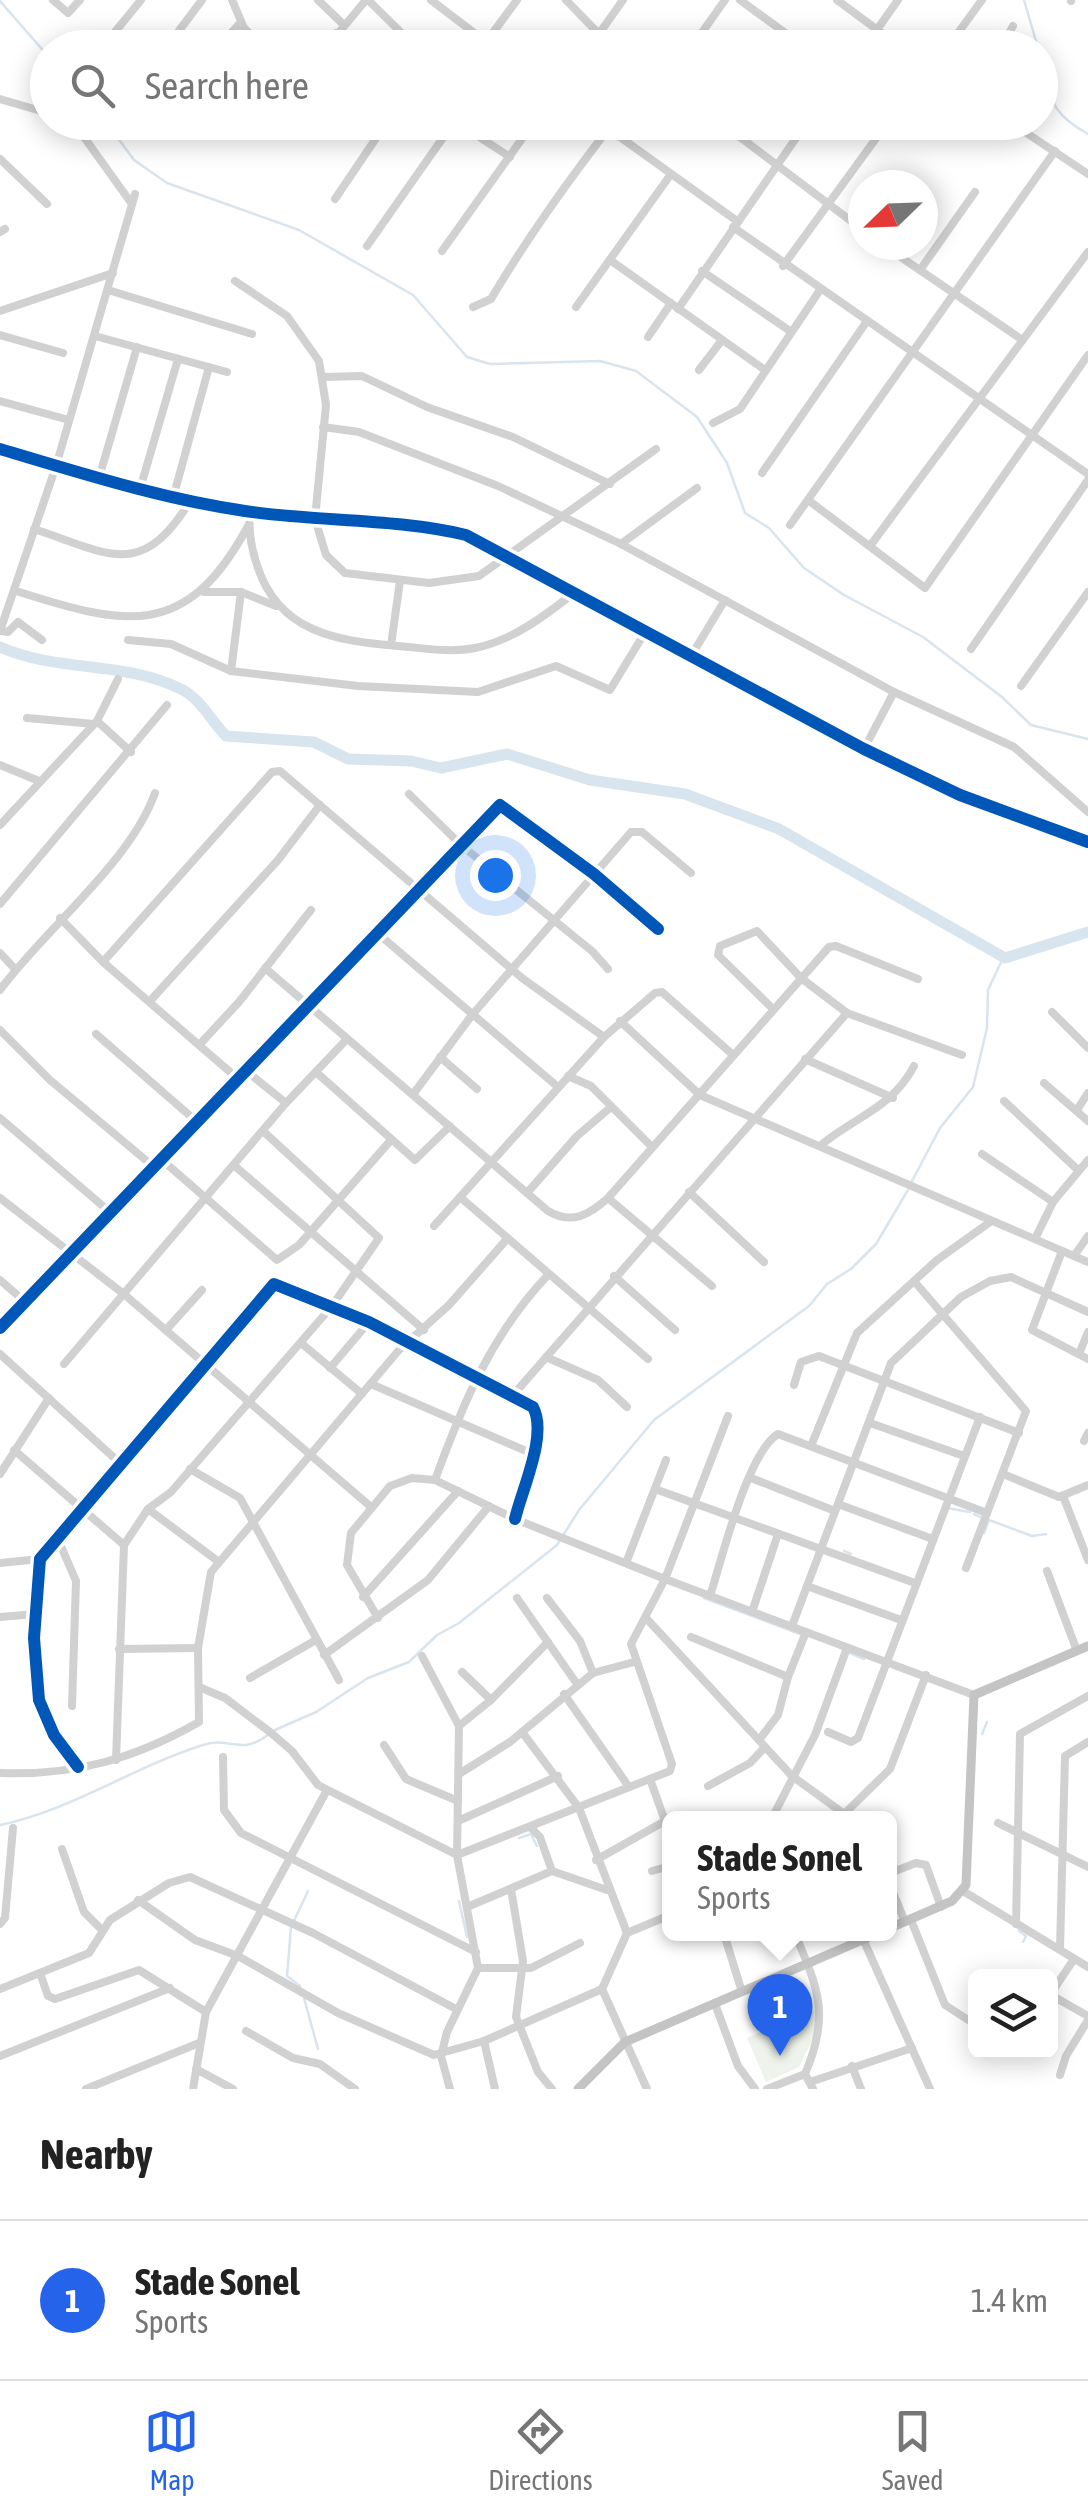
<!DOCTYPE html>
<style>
body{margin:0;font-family:"Asap Condensed",sans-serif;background:#f6f6f6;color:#222}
.controls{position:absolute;right:30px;bottom:30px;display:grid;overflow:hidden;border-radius:15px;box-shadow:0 5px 25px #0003}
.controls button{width:90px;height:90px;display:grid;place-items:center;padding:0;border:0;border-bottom:2px solid #e0e0e0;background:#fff;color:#222;font:50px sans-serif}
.compass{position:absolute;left:848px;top:170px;width:90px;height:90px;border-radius:50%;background:#fff;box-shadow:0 5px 25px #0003;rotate:247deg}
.you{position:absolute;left:495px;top:875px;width:35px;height:35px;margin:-25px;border:8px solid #fff;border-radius:50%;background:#1a73e8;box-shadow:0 0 0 15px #1a73e833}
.badge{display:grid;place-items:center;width:65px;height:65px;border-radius:50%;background:#2563eb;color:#fff;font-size:32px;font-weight:700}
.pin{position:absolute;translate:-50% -82px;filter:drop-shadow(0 2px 5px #0008)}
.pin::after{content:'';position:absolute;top:52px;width:35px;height:30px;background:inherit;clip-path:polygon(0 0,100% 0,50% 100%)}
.popup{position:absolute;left:662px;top:1811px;width:235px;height:130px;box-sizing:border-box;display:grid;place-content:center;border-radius:15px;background:#fff;filter:drop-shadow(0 2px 8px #0005);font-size:32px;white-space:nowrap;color:#767676}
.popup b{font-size:38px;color:#222}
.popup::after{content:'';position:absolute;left:50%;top:100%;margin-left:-20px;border:20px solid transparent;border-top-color:#fff}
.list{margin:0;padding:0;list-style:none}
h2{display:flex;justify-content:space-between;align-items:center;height:130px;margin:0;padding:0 40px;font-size:42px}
h2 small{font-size:32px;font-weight:400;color:#767676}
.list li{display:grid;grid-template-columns:65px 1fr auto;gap:30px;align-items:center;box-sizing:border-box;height:160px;padding:0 40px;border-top:2px solid #e0e0e0}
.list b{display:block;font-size:38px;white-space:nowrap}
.list p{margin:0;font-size:32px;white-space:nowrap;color:#767676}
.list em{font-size:32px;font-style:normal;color:#767676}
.icon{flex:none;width:55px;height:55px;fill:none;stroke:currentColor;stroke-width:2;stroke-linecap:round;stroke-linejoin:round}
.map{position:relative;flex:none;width:1088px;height:2089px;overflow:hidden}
.search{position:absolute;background:#fff;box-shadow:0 5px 25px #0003;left:30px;right:30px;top:30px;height:110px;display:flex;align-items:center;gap:25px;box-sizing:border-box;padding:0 35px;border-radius:55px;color:#767676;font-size:38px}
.sheet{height:290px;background:#fff}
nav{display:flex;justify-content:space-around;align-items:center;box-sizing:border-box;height:140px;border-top:2px solid #e0e0e0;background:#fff;font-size:28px;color:#767676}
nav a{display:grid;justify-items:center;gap:5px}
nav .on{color:#2563eb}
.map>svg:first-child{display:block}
.garden{fill:#eef3eb}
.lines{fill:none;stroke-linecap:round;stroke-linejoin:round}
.stream{stroke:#d8e4ee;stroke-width:2.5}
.river{stroke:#d8e4ee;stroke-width:11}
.minor{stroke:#d1d1d1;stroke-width:8}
.major{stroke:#c4c4c4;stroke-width:9}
.cycleway-casing{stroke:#fff;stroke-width:19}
.cycleway{stroke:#0057b8;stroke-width:12}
</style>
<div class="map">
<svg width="1088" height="2089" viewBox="0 0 1088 2089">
<rect width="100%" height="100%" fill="#fff"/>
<!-- garden -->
<path class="garden" d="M 816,2009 L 816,2033 L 799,2067 L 766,2082 L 747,2038 Z"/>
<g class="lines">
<!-- stream -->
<g class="stream">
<path d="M 1024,0 L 1038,48"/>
<path d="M 0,1 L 48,56"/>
<path d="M 1040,57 C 1052,98 1048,112 1088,134"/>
<path d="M 106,122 L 134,160 L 167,183 L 299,230 L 413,295 L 467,357 L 490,364 L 600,361 L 636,371 L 697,417 L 727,463 L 745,513 L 769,528 L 804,568 L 844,595 L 923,637 L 1002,697 L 1031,725 L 1088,739"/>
<path d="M 911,1183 L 940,1128 L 973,1087 L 987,1028 L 988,990 L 1003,958"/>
<path d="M 947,1508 L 970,1512"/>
<path d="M 974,1514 L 981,1517"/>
<path d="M 984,1533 L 989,1520 L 1032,1536 L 1046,1534"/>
<path d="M 844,1551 L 851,1554"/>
<path d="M 704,1598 L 800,1634"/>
<path d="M 850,1653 L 864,1659"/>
<path d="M 275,1730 L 316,1712 L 368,1678 L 409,1662 L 437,1635 L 459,1623 L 557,1545 L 579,1510 L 654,1420 L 809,1306 L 827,1284 L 851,1269 L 876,1244 L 908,1190"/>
<path d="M 982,1734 L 987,1722"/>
<path d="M 0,1825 C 72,1810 133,1767 203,1745 C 229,1736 240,1756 268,1735"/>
<path d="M 519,1838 L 531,1834 L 537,1846"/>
<path d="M 459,1901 L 467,1937"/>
<path d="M 1019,1931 L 1026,1936 L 1023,1942"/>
<path d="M 300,1986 L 287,1976 L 291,1927 L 308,1891"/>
<path d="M 304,1998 L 318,2049"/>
</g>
<!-- river -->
<path class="river" d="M 0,647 C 59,673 125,660 183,690 C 201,700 212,722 226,736 L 314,742 L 348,759 L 411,761 L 441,768 L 507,754 L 590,780 L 685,794 L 779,829 L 1005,958 L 1088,932"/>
<!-- minor -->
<g class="minor">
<path d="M 53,0 L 68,13 L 80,0"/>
<path d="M 232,0 L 244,28 L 265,48"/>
<path d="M 318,0 L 344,25"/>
<path d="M 368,0 L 417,48"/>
<path d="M 431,0 L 494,48"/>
<path d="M 566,0 L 599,34"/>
<path d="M 740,0 L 806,48"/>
<path d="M 837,0 L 902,48"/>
<path d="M 1071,1 L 1071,0"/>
<path d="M 336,33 L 354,48"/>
<path d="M 595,39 L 609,48"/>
<path d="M 486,42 L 517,0"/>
<path d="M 106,43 L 141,0"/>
<path d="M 166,48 L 202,0"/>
<path d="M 218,48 L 241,22"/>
<path d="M 326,48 L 366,0"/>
<path d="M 589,48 L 623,0"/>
<path d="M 691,48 L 725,0"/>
<path d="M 864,48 L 898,0"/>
<path d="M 947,48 L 982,0"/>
<path d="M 1001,48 L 1013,26"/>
<path d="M 0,99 L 48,113"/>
<path d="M 68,122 L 76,126 L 132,204"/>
<path d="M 270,122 L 287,131 L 296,122"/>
<path d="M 456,122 L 510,157"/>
<path d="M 599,122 L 737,221"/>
<path d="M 720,122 L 863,230"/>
<path d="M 1010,122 L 1088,174"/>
<path d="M 193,131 L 240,122"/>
<path d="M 0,159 L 47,204"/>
<path d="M 335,199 L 387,122"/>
<path d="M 733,227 L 1088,474"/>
<path d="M 0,232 L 5,229"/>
<path d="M 883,245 L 1021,339"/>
<path d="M 367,246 L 454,122"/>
<path d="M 442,251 L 534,122"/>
<path d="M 610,260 L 765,370"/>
<path d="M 783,266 L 888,122"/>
<path d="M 920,270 L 975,192"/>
<path d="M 702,271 L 790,331"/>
<path d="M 235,281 L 287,316 L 319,361 L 326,405 L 315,519 L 326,555 L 345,573 L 429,583 L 479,576 L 656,449"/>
<path d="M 108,290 L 252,334"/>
<path d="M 473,307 L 491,299 C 528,237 564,187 608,129"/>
<path d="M 576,307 L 671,174"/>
<path d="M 678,309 L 807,122"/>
<path d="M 0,311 L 113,273"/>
<path d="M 0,335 L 63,353"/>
<path d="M 95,336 L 227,372"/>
<path d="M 648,337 L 671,303"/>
<path d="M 699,370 L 722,340"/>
<path d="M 323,377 L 362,376 L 427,407 L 513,437 L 610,484"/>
<path d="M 0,401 L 69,420"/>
<path d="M 713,423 L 740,409 L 820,290"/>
<path d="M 323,427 L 359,432 L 498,486 L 621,544 L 894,692 L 1014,747 L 1088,812"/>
<path d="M 0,449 C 81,473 162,499 245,511 C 319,522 394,518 466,535 L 864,749 L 960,795 L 1088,842"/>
<path d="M 762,473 L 867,321"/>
<path d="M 99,478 L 137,347"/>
<path d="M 140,489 L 178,359"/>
<path d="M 173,498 L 209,367"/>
<path d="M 808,500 L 925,588 L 1088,355"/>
<path d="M 250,512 C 248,530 251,547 257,565 C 278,632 336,641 398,646 C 423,648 450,653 475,648 C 512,641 546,615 575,592"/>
<path d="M 790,525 L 1055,151"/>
<path d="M 34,529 C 108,553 140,581 189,503"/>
<path d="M 621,544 L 697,488"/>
<path d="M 870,546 L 1088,252"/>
<path d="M 16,591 C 126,626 186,641 248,526"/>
<path d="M 204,592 L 241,592 L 276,606"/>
<path d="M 0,631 L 56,466 L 135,194"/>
<path d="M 0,631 L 8,632 L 18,622 L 42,640"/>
<path d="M 128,640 L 171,644 L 231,671 L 358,686 L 478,692 L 556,666 L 610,690 L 647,629"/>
<path d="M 391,645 L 400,581"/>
<path d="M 971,649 L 1088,480"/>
<path d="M 691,656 L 725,600"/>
<path d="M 231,671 L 241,592"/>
<path d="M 1021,686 L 1088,592"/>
<path d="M 27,718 L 94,724"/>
<path d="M 97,721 L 131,752"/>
<path d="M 864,749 L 894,692"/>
<path d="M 0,765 L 39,781"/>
<path d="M 409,794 L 461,845 L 592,951 L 608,969"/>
<path d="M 0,825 L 97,721 L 118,679"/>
<path d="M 0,904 L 167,705"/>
<path d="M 60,918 L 103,962 L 237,1078"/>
<path d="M 376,932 L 558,1087"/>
<path d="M 0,953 L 15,969"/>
<path d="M 103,962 L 272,772 L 280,771 L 522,978 L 604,1037"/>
<path d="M 265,968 L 548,1211 C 572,1225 589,1215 608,1198 L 829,947 L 836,946 L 918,979"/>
<path d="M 0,990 C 45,929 130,863 155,793"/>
<path d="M 151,1000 L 278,860 L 320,805"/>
<path d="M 773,1009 L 718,955 L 720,946 L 757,931 L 801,978 L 847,1013 L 962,1055"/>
<path d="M 1052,1012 L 1088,1048"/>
<path d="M 620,1021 L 700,1095 L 1088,1262"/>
<path d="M 0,1030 L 50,1080 L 154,1167"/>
<path d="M 96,1034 L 196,1121"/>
<path d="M 200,1044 L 239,1002 L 311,910"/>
<path d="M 440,1057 L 477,1089"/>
<path d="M 805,1059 L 893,1098"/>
<path d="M 245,1070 L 286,1103"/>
<path d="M 317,1073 L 415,1160 L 450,1126"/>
<path d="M 568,1076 L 591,1086 L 652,1147"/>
<path d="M 1044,1083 L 1088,1121"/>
<path d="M 414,1093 L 472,1015 L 631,832 L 642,832 L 691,873"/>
<path d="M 1004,1101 L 1078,1170"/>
<path d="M 1077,1110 L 1088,1093"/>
<path d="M 0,1118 L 111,1213"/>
<path d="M 821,1145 C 855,1117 893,1107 914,1066"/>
<path d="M 982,1154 L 1053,1202"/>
<path d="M 161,1159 L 277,1260 L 299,1245 L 391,1140"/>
<path d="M 236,1167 L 424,1330"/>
<path d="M 689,1192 L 764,1262"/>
<path d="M 527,1193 L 577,1136 L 611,1107"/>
<path d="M 460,1197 L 648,1359"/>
<path d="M 0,1198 L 125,1295 L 371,1507"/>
<path d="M 608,1198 L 712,1286"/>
<path d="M 434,1226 L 604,1037 L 655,993 L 662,992 L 732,1054"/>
<path d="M 1035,1239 L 1053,1202 L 1088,1160"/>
<path d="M 1062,1251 L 1032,1330 L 1088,1359"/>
<path d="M 1074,1256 L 1088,1236"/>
<path d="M 614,1276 L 675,1330"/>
<path d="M 0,1280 L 24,1301"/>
<path d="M 914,1281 L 1026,1411 L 966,1568"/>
<path d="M 0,1328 L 500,805 L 594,874 L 658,929"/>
<path d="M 166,1330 L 202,1290"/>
<path d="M 301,1343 L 362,1394"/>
<path d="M 0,1354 L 122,1465"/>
<path d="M 1079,1354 L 1088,1332"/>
<path d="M 546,1357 L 598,1380 L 627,1407"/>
<path d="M 64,1364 L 286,1103 L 347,1039"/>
<path d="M 330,1368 L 369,1322"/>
<path d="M 371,1384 L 533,1454"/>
<path d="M 794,1385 L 801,1362 L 819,1356 L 1019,1433"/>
<path d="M 514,1394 L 847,1013"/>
<path d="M 870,1423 L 964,1456"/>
<path d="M 1084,1441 L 1088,1433"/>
<path d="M 811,1446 L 857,1333 L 937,1260 L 990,1222"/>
<path d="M 14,1450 L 124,1545"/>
<path d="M 190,1469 L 240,1498 L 339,1680"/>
<path d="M 0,1474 L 49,1398"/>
<path d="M 1003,1474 L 1059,1497 L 1088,1485"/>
<path d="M 751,1478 L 835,1511"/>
<path d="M 435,1480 C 463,1403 491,1335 548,1275"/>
<path d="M 655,1489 L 915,1583"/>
<path d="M 1063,1496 L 1088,1560"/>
<path d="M 838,1504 L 930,1538"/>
<path d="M 148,1509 L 219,1562"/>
<path d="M 57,1537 L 76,1581 L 72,1706"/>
<path d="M 0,1563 L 40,1559"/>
<path d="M 626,1563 L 666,1460"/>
<path d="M 1047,1571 L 1077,1651"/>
<path d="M 807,1586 L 901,1620"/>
<path d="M 710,1596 C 722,1559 747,1453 778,1434 L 987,1513"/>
<path d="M 363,1597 L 458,1491"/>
<path d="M 517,1598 L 577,1684"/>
<path d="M 547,1598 L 580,1641 L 593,1673"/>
<path d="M 752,1612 L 778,1534"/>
<path d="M 0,1617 L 35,1614"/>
<path d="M 378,1618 L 347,1565 L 351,1533 L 390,1486 L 412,1478 L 435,1480 L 515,1519 L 665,1579 L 974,1695"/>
<path d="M 646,1618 L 792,1776 L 843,1813"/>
<path d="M 792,1626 L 891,1363 L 961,1297 L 990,1281 L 1011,1277 L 1088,1312"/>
<path d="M 691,1637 L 788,1677 L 806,1632"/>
<path d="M 119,1649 L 198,1648"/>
<path d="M 324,1655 L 428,1580 L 489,1506"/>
<path d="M 422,1656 L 459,1726 L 457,1855 L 478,1968 L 447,2032 L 441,2056 L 450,2089"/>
<path d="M 462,1672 L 491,1700"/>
<path d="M 250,1678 L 316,1640"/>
<path d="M 199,1687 L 225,1698 L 270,1732 L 292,1751 L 318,1785 L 457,1855 L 670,1771 L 672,1764 L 631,1644 L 665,1579 L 728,1416"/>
<path d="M 564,1694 L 629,1787"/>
<path d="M 459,1726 L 491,1700 L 548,1642"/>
<path d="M 522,1732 L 579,1808 L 627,1933"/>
<path d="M 828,1732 L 851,1742 L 858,1738 L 980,1417"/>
<path d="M 759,1740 L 778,1715 L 788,1677"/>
<path d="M 384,1745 L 406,1779 L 458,1801"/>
<path d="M 223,1757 L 224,1810 L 241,1833 L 476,1952"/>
<path d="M 116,1760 L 124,1545 L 148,1509 L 171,1492 L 332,1306 L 379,1238 L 263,1131"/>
<path d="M 78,1767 L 54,1735 L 39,1700 L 34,1638 L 40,1559 L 274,1284 L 369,1322 L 533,1407 C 548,1435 522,1489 515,1519"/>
<path d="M 0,1773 C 74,1776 134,1759 199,1722 L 198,1648 L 211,1572 L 399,1350 L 449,1305 L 507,1239"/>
<path d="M 459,1774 L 510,1742 L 593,1673 L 634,1662"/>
<path d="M 708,1786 L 750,1763 L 765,1747"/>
<path d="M 772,1818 L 815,1735 L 847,1648"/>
<path d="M 840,1818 L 890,1769 L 926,1675"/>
<path d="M 458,1821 L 558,1776"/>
<path d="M 998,1823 L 1088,1867"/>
<path d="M 531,1828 L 540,1837 L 552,1871"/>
<path d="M 62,1849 L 84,1912 L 103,1931"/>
<path d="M 596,1860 L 665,1821 L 650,1779"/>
<path d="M 652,1871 L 670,1866"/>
<path d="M 890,1873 L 916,1863 L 926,1865 L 941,1907"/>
<path d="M 890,1885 L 905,1922"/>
<path d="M 511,1889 L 523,1961 L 516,2017 L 538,2072 L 552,2089"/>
<path d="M 963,1891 L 1088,1967"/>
<path d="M 138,1900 L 195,1940 L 238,1956 L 338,2013 L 434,2055 L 484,2041 L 602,1989"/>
<path d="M 467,1907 L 552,1871 L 607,1890"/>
<path d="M 911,1920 L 945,2005 L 976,2025"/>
<path d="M 0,1924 L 5,1918 L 13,1828"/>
<path d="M 1016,1924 L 1020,1734 L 1088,1696"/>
<path d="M 724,1934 L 742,1992"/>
<path d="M 795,1934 C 819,1990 830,2016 805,2074"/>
<path d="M 863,1939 L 930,2089"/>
<path d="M 1060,1949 L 1065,1756 L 1088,1742"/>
<path d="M 478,1968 L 531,1968 L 580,1943"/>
<path d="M 41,1976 L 48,1996 L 55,1999 L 139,1970 L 206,2012"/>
<path d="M 0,1989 L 89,1953 L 110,1920 L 169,1883 L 190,1877 L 313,1933 L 456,2009"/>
<path d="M 1050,1995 L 1074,1959"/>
<path d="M 1051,1995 L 1088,2016"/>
<path d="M 715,2004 L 738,2066 L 755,2089"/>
<path d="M 246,2031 L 293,2058 L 320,2064 L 355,2089"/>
<path d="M 484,2041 L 495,2089"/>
<path d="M 0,2056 L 170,1988"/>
<path d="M 852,2066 L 861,2089"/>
<path d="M 196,2069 L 233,2089"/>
<path d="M 1060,2075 L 1066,2056 L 1088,2020"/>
<path d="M 810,2082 L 912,2048"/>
<path d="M 86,2089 L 199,2043"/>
<path d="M 193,2089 L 206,2012 L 327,1790"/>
<path d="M 647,2089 L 602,1989 L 627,1933 L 670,1915"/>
<path d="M 767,2089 L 805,2074 L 813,2089"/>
</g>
<!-- major -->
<g class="major">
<path d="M 890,1928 L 952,1901 L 966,1885 L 974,1695 L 1088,1646"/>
<path d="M 578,2089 L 625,2042 L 876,1934"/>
</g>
<defs>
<g id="cycleway">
<path d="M 0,449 C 81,473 162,499 245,511 C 319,522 394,518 466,535 L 864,749 L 960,795 L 1088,842"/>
<path d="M 0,1328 L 500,805 L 594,874 L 658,929"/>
<path d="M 78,1767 L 54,1735 L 39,1700 L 34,1638 L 40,1559 L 274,1284 L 369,1322 L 533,1407 C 548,1435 522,1489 515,1519"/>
</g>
</defs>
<!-- cycleway casing -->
<use href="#cycleway" class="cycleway-casing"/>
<!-- cycleway -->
<use href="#cycleway" class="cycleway"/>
</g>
</svg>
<div class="controls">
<button><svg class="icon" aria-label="layers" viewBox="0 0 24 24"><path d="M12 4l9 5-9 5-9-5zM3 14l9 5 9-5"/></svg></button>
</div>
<svg class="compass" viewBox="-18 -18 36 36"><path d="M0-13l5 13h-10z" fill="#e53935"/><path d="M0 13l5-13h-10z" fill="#767676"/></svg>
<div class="you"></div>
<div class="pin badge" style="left:780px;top:2056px">1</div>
<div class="popup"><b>Stade Sonel</b>Sports</div>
<div class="search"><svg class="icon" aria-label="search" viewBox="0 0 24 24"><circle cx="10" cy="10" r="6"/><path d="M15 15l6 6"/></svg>Search here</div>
</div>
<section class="sheet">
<h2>Nearby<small></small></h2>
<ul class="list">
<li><span class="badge">1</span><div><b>Stade Sonel</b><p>Sports</p></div><em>1.4 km</em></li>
</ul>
</section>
<nav>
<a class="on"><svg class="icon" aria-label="map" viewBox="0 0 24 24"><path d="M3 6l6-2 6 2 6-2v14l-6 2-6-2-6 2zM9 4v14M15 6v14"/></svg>Map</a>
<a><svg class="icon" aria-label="directions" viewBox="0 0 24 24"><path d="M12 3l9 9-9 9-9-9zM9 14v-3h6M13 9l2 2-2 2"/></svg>Directions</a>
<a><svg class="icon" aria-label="saved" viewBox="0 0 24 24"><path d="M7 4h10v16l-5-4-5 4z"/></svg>Saved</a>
</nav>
